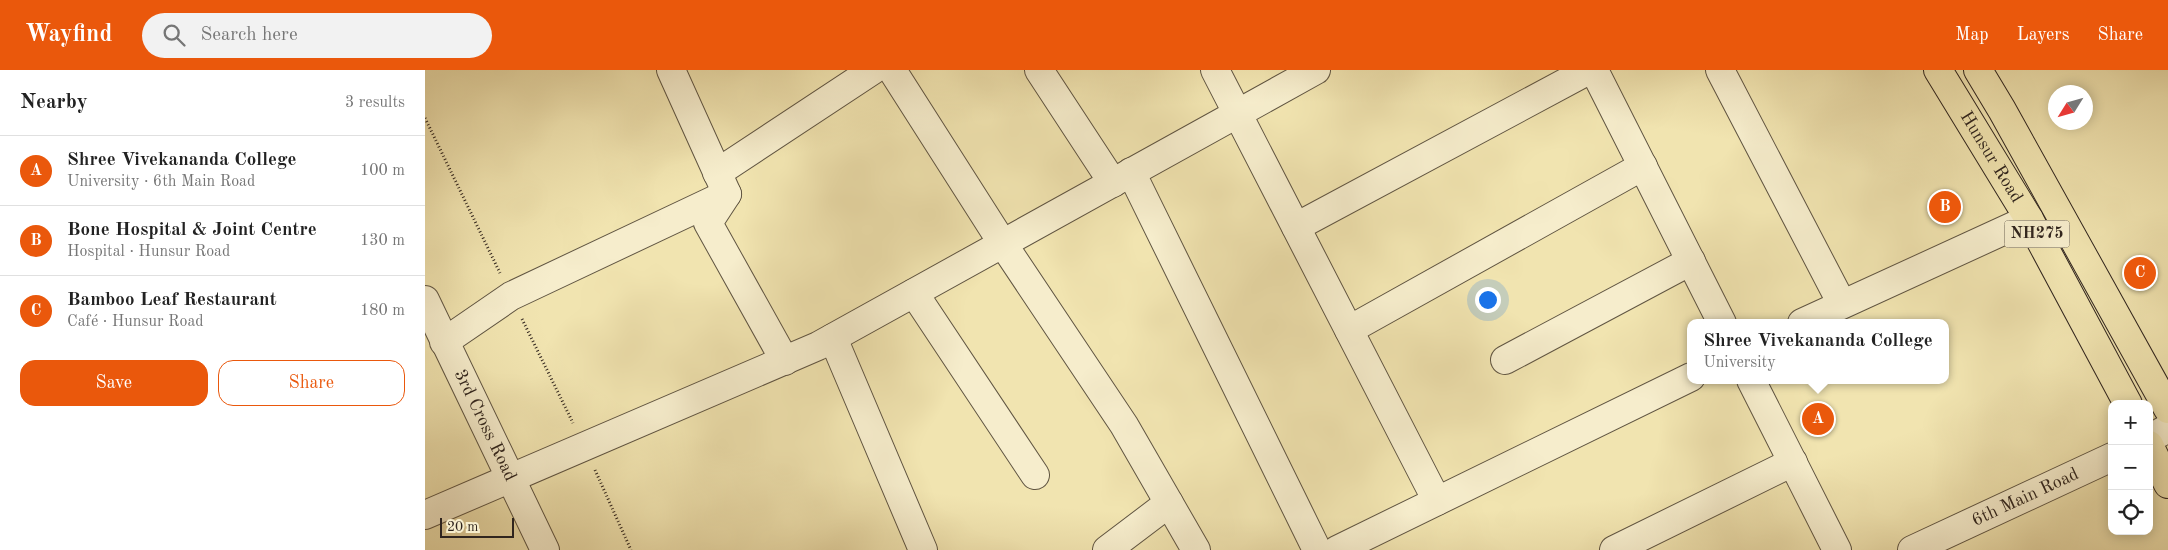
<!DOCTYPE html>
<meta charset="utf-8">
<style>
body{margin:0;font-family:"Old Standard TT",serif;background:#f2f2f2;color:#222}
.controls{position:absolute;right:15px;bottom:15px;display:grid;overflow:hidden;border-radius:10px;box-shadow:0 2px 12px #0003}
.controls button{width:45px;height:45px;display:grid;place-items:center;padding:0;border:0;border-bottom:1px solid #e0e0e0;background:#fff;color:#222;font:25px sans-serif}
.compass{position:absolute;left:1623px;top:15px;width:45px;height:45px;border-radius:50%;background:#fff;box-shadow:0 2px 12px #0003;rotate:233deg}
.scale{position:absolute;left:15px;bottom:12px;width:74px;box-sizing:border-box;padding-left:5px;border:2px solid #30251e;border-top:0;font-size:14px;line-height:18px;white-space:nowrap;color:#30251e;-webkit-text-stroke:4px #f6edcc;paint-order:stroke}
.you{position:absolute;left:1062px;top:229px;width:18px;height:18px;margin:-12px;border:4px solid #fff;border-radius:50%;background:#1a73e8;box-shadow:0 0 0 8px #1a73e833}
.badge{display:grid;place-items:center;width:32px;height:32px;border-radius:50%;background:#ea580c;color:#fff;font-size:16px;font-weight:700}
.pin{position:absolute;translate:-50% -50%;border:2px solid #fff;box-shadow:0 1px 5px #0006}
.popup{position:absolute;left:1262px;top:249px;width:262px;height:65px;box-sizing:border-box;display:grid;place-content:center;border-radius:10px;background:#fff;filter:drop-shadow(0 1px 4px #0005);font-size:16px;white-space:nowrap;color:#767676}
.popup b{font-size:19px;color:#222}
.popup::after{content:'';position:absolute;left:50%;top:100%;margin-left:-10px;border:10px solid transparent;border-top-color:#fff}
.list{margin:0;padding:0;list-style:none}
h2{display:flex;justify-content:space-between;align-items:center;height:65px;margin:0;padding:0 20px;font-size:21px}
h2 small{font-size:16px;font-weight:400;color:#767676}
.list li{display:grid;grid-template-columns:32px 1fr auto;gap:15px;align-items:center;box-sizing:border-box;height:70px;padding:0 20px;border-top:1px solid #e0e0e0}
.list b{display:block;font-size:19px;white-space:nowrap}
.list p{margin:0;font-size:16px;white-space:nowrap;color:#767676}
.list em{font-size:16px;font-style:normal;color:#767676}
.actions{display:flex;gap:10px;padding:15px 20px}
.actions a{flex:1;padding:11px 0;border:1px solid #ea580c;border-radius:15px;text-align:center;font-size:18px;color:#ea580c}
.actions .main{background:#ea580c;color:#fff}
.icon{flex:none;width:28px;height:28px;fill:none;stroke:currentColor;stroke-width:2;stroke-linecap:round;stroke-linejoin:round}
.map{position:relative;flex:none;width:1743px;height:480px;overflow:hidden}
header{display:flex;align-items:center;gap:30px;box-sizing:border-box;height:70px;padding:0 25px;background:#ea580c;color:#fff}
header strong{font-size:24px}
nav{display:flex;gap:28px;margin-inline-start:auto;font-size:18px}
.search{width:350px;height:45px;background:#f2f2f2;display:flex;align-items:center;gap:12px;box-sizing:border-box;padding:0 18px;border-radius:28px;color:#767676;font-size:19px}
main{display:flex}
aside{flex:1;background:#fff}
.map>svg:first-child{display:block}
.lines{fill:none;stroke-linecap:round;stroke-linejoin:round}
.minor-casing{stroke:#605542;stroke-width:30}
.major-casing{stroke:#30251e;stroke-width:30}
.path{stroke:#30251e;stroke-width:3;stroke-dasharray:1 2.5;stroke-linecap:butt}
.minor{stroke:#f6edcc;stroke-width:28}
.major{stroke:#f1e4b0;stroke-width:28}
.labels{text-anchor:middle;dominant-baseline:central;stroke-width:4;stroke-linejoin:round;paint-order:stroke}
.shield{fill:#f6edcc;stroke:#6b6152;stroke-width:1}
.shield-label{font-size:16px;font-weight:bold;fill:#30251e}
.street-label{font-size:18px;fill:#30251e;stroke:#f6edcc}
</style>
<header>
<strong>Wayfind</strong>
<div class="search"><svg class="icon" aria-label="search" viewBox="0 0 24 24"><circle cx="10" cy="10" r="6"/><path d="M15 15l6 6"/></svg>Search here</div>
<nav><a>Map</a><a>Layers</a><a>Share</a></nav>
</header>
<main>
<aside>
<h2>Nearby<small>3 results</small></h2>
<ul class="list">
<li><span class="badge">A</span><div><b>Shree Vivekananda College</b><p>University · 6th Main Road</p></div><em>100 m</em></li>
<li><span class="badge">B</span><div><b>Bone Hospital &amp; Joint Centre</b><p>Hospital · Hunsur Road</p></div><em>130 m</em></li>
<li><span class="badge">C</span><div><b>Bamboo Leaf Restaurant</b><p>Café · Hunsur Road</p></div><em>180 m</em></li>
</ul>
<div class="actions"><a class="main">Save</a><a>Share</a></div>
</aside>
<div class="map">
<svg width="1743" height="480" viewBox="0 0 1743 480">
<rect width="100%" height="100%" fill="#f1e4b0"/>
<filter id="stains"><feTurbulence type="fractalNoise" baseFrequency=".004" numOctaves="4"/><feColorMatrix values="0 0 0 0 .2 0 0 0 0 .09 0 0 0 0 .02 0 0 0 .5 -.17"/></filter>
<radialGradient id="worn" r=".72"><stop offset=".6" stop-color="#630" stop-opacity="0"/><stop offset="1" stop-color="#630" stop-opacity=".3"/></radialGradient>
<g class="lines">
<defs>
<g id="minor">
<path d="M 246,0 L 302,124 L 283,153 L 360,291"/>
<path d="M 467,0 L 578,174 L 699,355 L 771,480"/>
<path d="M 614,0 L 688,113"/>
<path d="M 790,0 L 1012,431"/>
<path d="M 1169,0 L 1297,253"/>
<path d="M 1295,0 L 1417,234"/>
<path d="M 706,102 L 892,480"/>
<path d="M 292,103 L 448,0"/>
<path d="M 871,157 L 1164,0"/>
<path d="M 489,223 L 610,405"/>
<path id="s1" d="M 0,230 L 120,480"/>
<path d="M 1377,253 L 1604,149"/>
<path d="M 924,260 L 1218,96"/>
<path d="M 408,268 L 498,480"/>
<path d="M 19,272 L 86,226 L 302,124"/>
<path d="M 1080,290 L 1266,191"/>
<path d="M 1326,310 L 1412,480"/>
<path d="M 1724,369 L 1743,358"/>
<path d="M 0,445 L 393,276 L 891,0"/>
<path d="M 682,480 L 744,433"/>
<path d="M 912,480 L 1266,307"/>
<path d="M 1189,480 L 1368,392"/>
<path id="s2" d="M 1487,480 L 1687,387"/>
</g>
<g id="major">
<path id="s3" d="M 1513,0 L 1604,149 L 1703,334"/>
<path d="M 1553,0 L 1577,40 L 1743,339"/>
<path d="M 1724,375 L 1743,414"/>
</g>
</defs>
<!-- minor casing -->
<use href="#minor" class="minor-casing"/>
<!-- major casing -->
<use href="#major" class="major-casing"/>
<!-- path -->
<g class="path">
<path d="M 0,48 L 75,203"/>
<path d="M 97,249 L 148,353"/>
<path d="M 170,400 L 206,480"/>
</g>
<!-- minor -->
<use href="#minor" class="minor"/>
<!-- major -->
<use href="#major" class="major"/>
</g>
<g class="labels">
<!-- shield labels -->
<rect class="shield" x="1579.5" y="150.5" width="65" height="27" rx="4"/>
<g class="shield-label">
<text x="1612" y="164">NH275</text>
</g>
<!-- street labels -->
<g class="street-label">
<text stroke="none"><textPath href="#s3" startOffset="102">Hunsur Road</textPath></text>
<text stroke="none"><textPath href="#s1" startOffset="139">3rd Cross Road</textPath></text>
<text stroke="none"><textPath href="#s2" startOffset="125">6th Main Road</textPath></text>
</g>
</g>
<rect width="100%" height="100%" filter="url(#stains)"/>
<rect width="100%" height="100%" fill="url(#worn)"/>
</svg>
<div class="controls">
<button>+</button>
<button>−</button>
<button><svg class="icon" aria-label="locate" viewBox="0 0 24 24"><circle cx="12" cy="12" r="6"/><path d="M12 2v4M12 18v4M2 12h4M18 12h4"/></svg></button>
</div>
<svg class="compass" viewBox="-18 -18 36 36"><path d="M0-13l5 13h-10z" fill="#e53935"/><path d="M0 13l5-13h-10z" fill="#767676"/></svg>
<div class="scale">20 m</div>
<div class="you"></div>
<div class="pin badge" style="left:1393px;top:349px">A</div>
<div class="popup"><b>Shree Vivekananda College</b>University</div>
<div class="pin badge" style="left:1520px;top:137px">B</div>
<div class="pin badge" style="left:1715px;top:203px">C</div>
</div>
</main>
